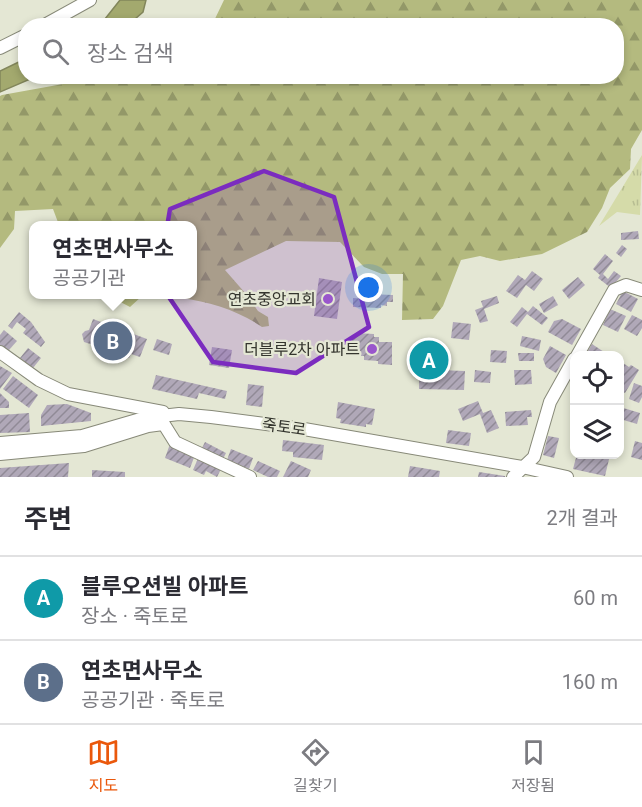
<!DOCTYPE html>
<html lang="ko">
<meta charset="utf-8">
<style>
body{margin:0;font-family:Roboto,"Noto Sans KR",sans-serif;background:#f7f7f7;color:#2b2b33}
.controls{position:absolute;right:18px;bottom:18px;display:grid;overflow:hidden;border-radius:12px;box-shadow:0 3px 9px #0003}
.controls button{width:54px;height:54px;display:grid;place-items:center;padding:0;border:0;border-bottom:2px solid #e1e1e2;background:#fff;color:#2b2b33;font:30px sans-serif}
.you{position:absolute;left:369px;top:288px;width:21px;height:21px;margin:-15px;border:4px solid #fff;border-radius:50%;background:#1a73e8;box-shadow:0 0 0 9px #1a73e833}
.badge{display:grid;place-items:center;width:39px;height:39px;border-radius:50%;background:#ea580c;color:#fff;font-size:20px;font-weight:700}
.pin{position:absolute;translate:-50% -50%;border:3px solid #fff;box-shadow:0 2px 6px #0006}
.popup{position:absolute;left:29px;top:221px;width:168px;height:78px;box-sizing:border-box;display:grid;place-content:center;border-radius:12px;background:#fff;filter:drop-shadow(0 2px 4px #0005);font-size:20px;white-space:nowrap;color:#7c7c81}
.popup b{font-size:22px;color:#2b2b33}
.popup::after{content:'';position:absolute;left:50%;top:100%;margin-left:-12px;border:12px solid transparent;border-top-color:#fff}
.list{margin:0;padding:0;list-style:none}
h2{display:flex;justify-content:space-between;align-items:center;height:78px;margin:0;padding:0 24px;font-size:26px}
h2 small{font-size:20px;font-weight:400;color:#7c7c81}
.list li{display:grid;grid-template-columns:39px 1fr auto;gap:18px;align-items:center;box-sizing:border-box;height:84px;padding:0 24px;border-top:2px solid #e1e1e2}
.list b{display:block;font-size:22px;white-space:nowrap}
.list p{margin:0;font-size:20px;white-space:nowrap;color:#7c7c81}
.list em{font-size:20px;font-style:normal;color:#7c7c81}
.icon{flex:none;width:33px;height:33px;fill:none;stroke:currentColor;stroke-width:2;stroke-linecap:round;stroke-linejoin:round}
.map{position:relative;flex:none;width:642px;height:477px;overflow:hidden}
.search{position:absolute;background:#fff;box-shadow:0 3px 9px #0003;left:18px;right:18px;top:18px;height:66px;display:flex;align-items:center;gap:15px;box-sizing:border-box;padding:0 21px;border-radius:24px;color:#7c7c81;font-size:22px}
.sheet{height:246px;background:#fff}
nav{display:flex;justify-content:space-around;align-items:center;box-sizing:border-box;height:84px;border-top:2px solid #e1e1e2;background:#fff;font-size:16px;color:#7c7c81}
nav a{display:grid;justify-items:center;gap:3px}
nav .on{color:#ea580c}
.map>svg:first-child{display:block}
.grass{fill:url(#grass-tufts)}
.forest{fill:url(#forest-firs)}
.water{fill:#a3a96e;stroke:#82865b;stroke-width:1.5}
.building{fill:url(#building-hatch)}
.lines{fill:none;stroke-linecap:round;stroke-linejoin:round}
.minor-casing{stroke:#878978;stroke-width:14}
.minor{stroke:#fff;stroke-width:12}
.marked{fill:#7b2cbf;fill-opacity:0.2;stroke:#7b2cbf;stroke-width:4.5;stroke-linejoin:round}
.poi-dot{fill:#9956cc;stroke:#e4e7d4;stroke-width:2}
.labels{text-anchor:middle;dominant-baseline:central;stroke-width:4.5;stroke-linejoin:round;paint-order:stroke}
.poi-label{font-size:16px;fill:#34352e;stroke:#e4e7d4;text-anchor:end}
.street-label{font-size:16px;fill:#34352e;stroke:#e4e7d4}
</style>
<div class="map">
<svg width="642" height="477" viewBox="0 0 642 477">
<defs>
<pattern id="grass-tufts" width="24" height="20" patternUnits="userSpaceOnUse" patternTransform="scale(1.5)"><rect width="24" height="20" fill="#d5dba9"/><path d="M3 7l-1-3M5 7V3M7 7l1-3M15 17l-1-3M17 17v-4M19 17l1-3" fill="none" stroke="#b7bd92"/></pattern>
<pattern id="forest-firs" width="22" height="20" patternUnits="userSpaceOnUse" patternTransform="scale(1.5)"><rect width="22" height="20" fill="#b4ba7f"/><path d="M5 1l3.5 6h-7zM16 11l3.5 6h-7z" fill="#939868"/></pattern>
<pattern id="building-hatch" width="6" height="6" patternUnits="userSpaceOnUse" patternTransform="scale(1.5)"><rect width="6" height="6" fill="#b0a8b8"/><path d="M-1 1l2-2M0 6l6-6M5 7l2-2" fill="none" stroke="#908a96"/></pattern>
</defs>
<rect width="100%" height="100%" fill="#e4e7d4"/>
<!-- grass -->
<path class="grass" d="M 642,155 L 640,215 L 617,212 L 599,226 Z"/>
<!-- forest -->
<path class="forest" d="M 224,0 L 642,0 L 642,130 L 631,149 L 630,169 L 610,188 L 602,208 L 587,232 L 542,254 L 500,261 L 480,256 L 461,260 L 443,306 L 433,319 L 402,320 L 403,274 L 382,274 L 364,267 L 340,242 L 286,241 L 225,270 L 246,294 L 258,311 L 268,317 L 269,326 L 262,327 C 237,310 210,302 181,298 C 168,297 155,297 142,296 L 130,307 L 111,297 L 109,295 L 192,294 L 192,226 L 59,225 L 53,209 L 15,211 L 14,229 L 0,248 L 0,96 L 2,95 L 63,84 L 81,76 L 616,76 L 616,26 L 212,25 Z"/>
<!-- water -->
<g class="water">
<path d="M 120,0 L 146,0 L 143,12 L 128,25 L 97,25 L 101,24 Z"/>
<path d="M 25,59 L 26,76 L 35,77 L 0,92 L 0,71 Z"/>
</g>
<!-- building -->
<g class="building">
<path d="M 638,231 L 639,239 L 621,240 L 621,233 Z"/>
<path d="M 622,245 L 627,249 L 621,257 L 616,253 Z"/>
<path d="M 605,254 L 613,261 L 603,274 L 608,279 L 614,271 L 621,276 L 611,288 L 598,278 L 600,275 L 593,269 Z"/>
<path d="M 532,271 L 543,279 L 534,291 L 526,285 L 517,298 L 506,291 L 518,275 L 525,280 Z"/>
<path d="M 578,277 L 585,285 L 569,299 L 562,290 Z"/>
<path d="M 319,278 L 342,282 L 337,319 L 314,316 Z"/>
<path d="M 623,291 L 638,299 L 631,312 L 616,304 Z"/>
<path d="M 369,294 L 393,295 L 393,302 L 387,302 L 387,306 L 381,305 L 381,308 L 353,307 L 353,298 L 369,299 Z"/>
<path d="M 497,296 L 499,303 L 484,309 L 488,321 L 480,323 L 475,310 L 483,307 L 481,301 Z"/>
<path d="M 553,296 L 558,305 L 544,313 L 539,304 Z"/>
<path d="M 533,306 L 548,318 L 542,325 L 527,314 L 517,327 L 510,322 L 522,307 L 528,312 Z"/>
<path d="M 610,309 L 626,316 L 618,332 L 603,325 Z"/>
<path d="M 19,312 L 31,322 L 45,342 L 41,347 L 23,333 L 26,329 L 17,322 L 12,329 L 8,326 Z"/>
<path d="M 632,315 L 642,320 L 642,328 L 637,336 L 624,329 Z"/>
<path d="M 93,319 L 147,339 L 140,357 L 131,354 L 129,358 L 115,353 L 113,358 L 100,353 L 103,348 L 84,342 L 82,334 L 85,331 L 89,330 Z"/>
<path d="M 562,319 L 581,329 L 572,345 L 548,332 L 554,321 Z"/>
<path d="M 453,322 L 471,324 L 469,340 L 451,338 Z"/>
<path d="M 4,330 L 17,341 L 8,351 L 0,345 L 0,335 Z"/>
<path d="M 356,333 L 374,334 L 374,337 L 379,337 L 379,342 L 392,342 L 392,365 L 378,364 L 378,361 L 364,360 L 364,356 L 351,356 L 352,337 L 356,337 Z"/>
<path d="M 522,336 L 541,340 L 539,351 L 520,346 Z"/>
<path d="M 157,339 L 172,344 L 169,355 L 153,350 Z"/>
<path d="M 592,344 L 610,356 L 585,356 Z"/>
<path d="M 550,346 L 566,355 L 556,373 L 546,367 L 543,359 Z"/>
<path d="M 212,347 L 232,350 L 229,368 L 209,365 Z"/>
<path d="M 28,348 L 41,358 L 33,368 L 20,358 Z"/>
<path d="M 420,349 L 438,350 L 438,370 L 465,371 L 464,390 L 419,389 Z"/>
<path d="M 491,350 L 507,351 L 506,363 L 490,362 Z"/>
<path d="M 518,353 L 534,353 L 534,361 L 519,361 Z"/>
<path d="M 620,361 L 629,367 L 631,365 L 639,370 L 625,393 L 620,390 Z"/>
<path d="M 0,366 L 12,373 L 0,389 Z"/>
<path d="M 475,370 L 491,372 L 490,383 L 474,382 Z"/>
<path d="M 514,370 L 531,370 L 532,384 L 515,385 Z"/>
<path d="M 156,375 L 227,391 L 225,399 L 199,393 L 197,399 L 152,389 Z"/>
<path d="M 13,376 L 38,395 L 29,408 L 3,389 Z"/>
<path d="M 634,383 L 642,386 L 642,397 L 639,403 L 629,399 Z"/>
<path d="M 248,384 L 264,386 L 262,407 L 246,405 Z"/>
<path d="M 0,393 L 9,402 L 9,408 L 0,408 Z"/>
<path d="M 478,401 L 483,413 L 491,410 L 499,428 L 487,433 L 480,414 L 463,421 L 458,409 Z"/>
<path d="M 338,402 L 375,409 L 372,425 L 366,424 L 366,427 L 340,423 L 341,419 L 336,418 Z"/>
<path d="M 67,404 L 91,413 L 91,421 L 41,426 L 41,415 L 47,405 Z"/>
<path d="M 620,407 L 640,413 L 637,424 L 620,419 Z"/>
<path d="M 531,410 L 532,417 L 527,417 L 528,425 L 506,426 L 505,412 Z"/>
<path d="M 29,413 L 30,432 L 0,433 L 0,415 Z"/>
<path d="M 448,430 L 471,433 L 469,446 L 446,443 Z"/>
<path d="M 548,436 L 559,438 L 554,458 L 543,455 Z"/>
<path d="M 283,440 L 324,445 L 322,460 L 293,457 L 293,452 L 282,451 Z"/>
<path d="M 635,441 L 642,443 L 642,460 L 631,457 Z"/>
<path d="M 205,442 L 226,453 L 223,459 L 202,448 Z"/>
<path d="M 170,444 L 195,455 L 190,468 L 165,458 Z"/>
<path d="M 231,449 L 253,458 L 249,469 L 227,460 Z"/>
<path d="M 577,454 L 610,455 L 605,476 L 573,469 Z"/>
<path d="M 199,456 L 222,467 L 217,477 L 206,471 L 204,475 L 193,470 Z"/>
<path d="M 258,461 L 280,471 L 277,477 L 268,477 L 253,470 Z"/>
<path d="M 291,461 L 311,470 L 308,477 L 283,477 Z"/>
<path d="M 69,463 L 68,477 L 0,477 L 0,468 Z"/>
<path d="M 410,466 L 440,471 L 439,477 L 408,477 Z"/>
<path d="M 92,470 L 125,472 L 125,477 L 92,477 Z"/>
<path d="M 479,472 L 505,476 L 505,477 L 478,477 Z"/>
</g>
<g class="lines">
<defs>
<g id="minor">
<path d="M 43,26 L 90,0"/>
<path d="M 0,48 L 26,35"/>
<path d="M 0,352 L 39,380 L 68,394 L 163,412"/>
<path d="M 577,356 L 614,290 L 626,285 L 642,290"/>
<path d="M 160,418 L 175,442 L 250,477"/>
<path d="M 0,443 L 82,436 L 144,418 L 179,414 L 211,417 L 304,429 L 522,467 L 567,477"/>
<path d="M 0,454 L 84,446 L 148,426 L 163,424"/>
<path d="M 513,477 L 534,457 L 550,402 L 574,359"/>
</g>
</defs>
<!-- minor casing -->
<use href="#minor" class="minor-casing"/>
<!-- minor -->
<use href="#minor" class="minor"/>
</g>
<!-- marked area -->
<path class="marked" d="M 264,171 L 334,197 L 369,327 L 296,373 L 213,362 L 158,281 L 170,209 Z"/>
<!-- markers -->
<g class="poi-dot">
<circle cx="328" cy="299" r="6"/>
<circle cx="372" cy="349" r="6"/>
</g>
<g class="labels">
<!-- poi labels -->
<g class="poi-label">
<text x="316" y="299">연초중앙교회</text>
<text x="360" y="349">더블루2차 아파트</text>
</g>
<!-- street labels -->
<g class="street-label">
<text transform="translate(284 427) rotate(8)">죽토로</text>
</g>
</g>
</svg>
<div class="controls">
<button><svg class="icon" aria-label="locate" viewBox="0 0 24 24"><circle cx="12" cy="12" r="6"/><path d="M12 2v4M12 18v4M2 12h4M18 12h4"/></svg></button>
<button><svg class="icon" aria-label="layers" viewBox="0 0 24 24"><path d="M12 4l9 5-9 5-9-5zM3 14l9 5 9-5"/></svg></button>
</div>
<div class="you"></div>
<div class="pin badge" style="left:429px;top:360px;background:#0f9aa8">A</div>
<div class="pin badge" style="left:113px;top:341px;background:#5c6f8a">B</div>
<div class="popup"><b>연초면사무소</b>공공기관</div>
<div class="search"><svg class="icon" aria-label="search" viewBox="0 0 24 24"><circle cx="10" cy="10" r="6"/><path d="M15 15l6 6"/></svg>장소 검색</div>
</div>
<section class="sheet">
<h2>주변<small>2개 결과</small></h2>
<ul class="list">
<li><span class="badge" style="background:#0f9aa8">A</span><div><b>블루오션빌 아파트</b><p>장소 · 죽토로</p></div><em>60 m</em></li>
<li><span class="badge" style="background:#5c6f8a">B</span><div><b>연초면사무소</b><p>공공기관 · 죽토로</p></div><em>160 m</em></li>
</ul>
</section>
<nav>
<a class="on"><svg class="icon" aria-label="map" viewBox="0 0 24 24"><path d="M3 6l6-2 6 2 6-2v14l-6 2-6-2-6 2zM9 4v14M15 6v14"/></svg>지도</a>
<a><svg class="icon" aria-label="directions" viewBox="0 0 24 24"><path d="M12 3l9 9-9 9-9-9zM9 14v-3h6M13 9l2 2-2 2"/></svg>길찾기</a>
<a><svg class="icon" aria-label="saved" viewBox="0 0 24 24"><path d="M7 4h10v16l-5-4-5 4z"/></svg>저장됨</a>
</nav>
